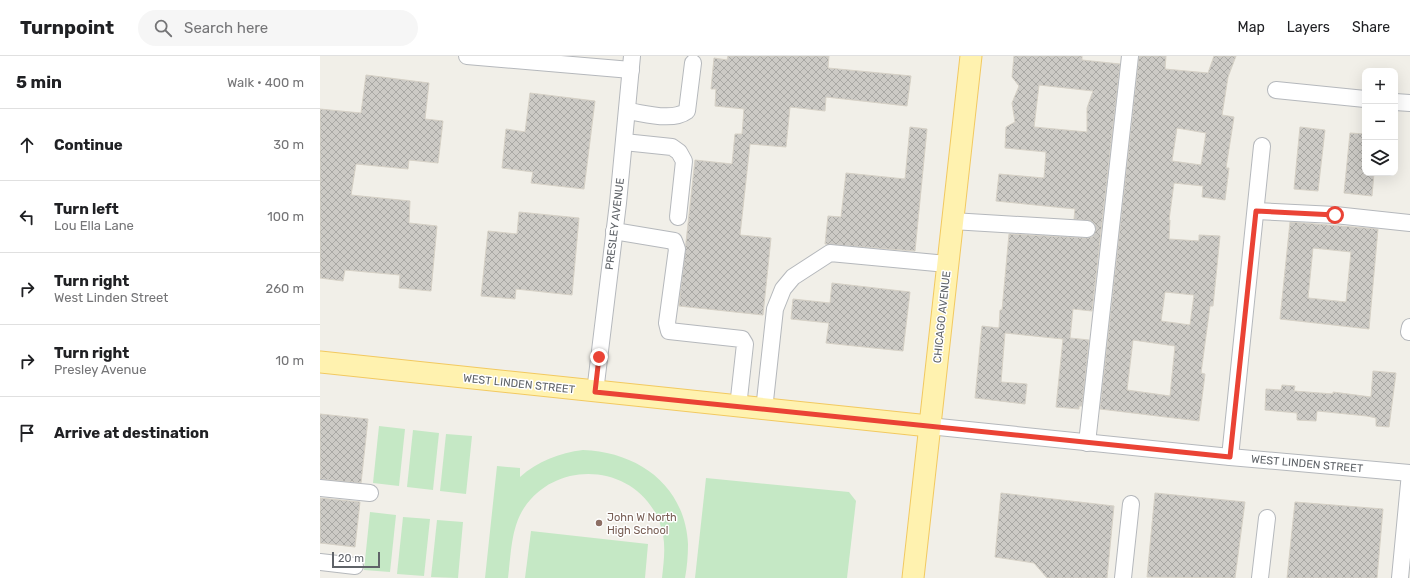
<!DOCTYPE html>
<meta charset="utf-8">
<style>
body{margin:0;font-family:Rubik,sans-serif;background:#f6f6f6;color:#202124}
.controls{position:absolute;right:12px;top:12px;display:grid;overflow:hidden;border-radius:8px;box-shadow:0 4px 16px #0002}
.controls button{width:36px;height:36px;display:grid;place-items:center;padding:0;border:0;border-bottom:1px solid #e0e0e0;background:#fff;color:#202124;font:20px sans-serif}
.scale{position:absolute;left:12px;bottom:10px;width:48px;box-sizing:border-box;padding-left:4px;border:2px solid #5f6368;border-top:0;font-size:11px;line-height:14px;white-space:nowrap;color:#5f6368;-webkit-text-stroke:3px #fff;paint-order:stroke}
.stop{position:absolute;width:12px;height:12px;margin:-9px;border:3px solid #ea4335;border-radius:50%;background:#fff}
.stop.end{background:#ea4335;border-color:#fff;box-shadow:0 1px 4px #0008}
.list{margin:0;padding:0;list-style:none}
h2{display:flex;justify-content:space-between;align-items:center;height:52px;margin:0;padding:0 16px;font-size:17px}
h2 small{font-size:13px;font-weight:400;color:#757577}
.list li{display:grid;grid-template-columns:26px 1fr auto;gap:12px;align-items:center;box-sizing:border-box;height:72px;padding:0 16px;border-top:1px solid #e0e0e0}
.list b{display:block;font-size:15px;white-space:nowrap}
.list p{margin:0;font-size:13px;white-space:nowrap;color:#757577}
.list em{font-size:13px;font-style:normal;color:#757577}
.icon{flex:none;width:22px;height:22px;fill:none;stroke:currentColor;stroke-width:2;stroke-linecap:round;stroke-linejoin:round}
.map{position:relative;flex:none;width:1090px;height:522px;overflow:hidden}
header{display:flex;align-items:center;gap:24px;box-sizing:border-box;height:56px;padding:0 20px;background:#fff;border-bottom:1px solid #e0e0e0}
header strong{font-size:19px}
nav{display:flex;gap:22px;margin-inline-start:auto;font-size:14px}
.search{width:280px;height:36px;background:#f6f6f6;display:flex;align-items:center;gap:10px;box-sizing:border-box;padding:0 14px;border-radius:22px;color:#757577;font-size:15px}
main{display:flex}
aside{flex:1;background:#fff}
.map>svg:first-child{display:block}
.grass{fill:#c5e8c5}
.building{fill:url(#building-cross-hatch);stroke:#d6d1c6;fill-rule:evenodd}
.lines{fill:none;stroke-linecap:round;stroke-linejoin:round}
.minor-casing{stroke:#b5b8bc;stroke-width:18}
.major-casing{stroke:#f2c960;stroke-width:23}
.minor{stroke:#fff;stroke-width:16}
.major{stroke:#fff2af;stroke-width:21}
.route{stroke:#ea4335;stroke-width:5}
.education-dot{fill:#8d6e63;stroke:#fff;stroke-width:1.5}
.labels{text-anchor:middle;dominant-baseline:central;stroke-width:3;stroke-linejoin:round;paint-order:stroke}
.street-label{font-size:11px;fill:#5f6368;stroke:#fff}
.education-label{font-size:11px;fill:#785e54;stroke:#fff;text-anchor:start}
</style>
<header>
<strong>Turnpoint</strong>
<div class="search"><svg class="icon" aria-label="search" viewBox="0 0 24 24"><circle cx="10" cy="10" r="6"/><path d="M15 15l6 6"/></svg>Search here</div>
<nav><a>Map</a><a>Layers</a><a>Share</a></nav>
</header>
<main>
<aside>
<h2>5 min<small>Walk · 400 m</small></h2>
<ul class="list">
<li><svg class="icon" aria-label="ahead" viewBox="0 0 24 24"><path d="M12 20V5M6 11l6-6 6 6"/></svg><div><b>Continue</b></div><em>30 m</em></li>
<li><svg class="icon" aria-label="left" viewBox="0 0 24 24"><path d="M17 20v-9H6M10 6l-5 5 5 5"/></svg><div><b>Turn left</b><p>Lou Ella Lane</p></div><em>100 m</em></li>
<li><svg class="icon" aria-label="right" viewBox="0 0 24 24"><path d="M7 20v-9h11M14 6l5 5-5 5"/></svg><div><b>Turn right</b><p>West Linden Street</p></div><em>260 m</em></li>
<li><svg class="icon" aria-label="right" viewBox="0 0 24 24"><path d="M7 20v-9h11M14 6l5 5-5 5"/></svg><div><b>Turn right</b><p>Presley Avenue</p></div><em>10 m</em></li>
<li><svg class="icon" aria-label="arrive" viewBox="0 0 24 24"><path d="M6 21V4h12l-3 4 3 4H6"/></svg><div><b>Arrive at destination</b></div></li>
</ul>
</aside>
<div class="map">
<svg width="1090" height="522" viewBox="0 0 1090 522">
<defs>
<pattern id="building-cross-hatch" width="8" height="8" patternUnits="userSpaceOnUse"><rect width="8" height="8" fill="#cccac5"/><path d="M0 0l8 8M0 8l8-8" fill="none" stroke="#a9a8a4"/></pattern>
</defs>
<rect width="100%" height="100%" fill="#f1efe8"/>
<!-- grass -->
<g class="grass">
<path d="M 59,370 L 85,373 L 79,430 L 53,427 Z"/>
<path d="M 93,374 L 119,377 L 113,434 L 87,431 Z"/>
<path d="M 126,378 L 152,380 L 146,438 L 120,435 Z"/>
<path d="M 263,394 C 319,396 365,430 368,488 C 368,500 367,511 365,522 L 342,522 C 344,503 347,484 339,465 C 317,409 238,401 204,452 C 191,472 191,498 188,522 L 165,522 L 177,410 L 200,412 L 200,421 C 218,405 239,397 263,394 Z"/>
<path d="M 386,422 L 529,436 L 536,445 L 527,522 L 375,522 Z"/>
<path d="M 50,456 L 76,459 L 70,516 L 44,514 Z"/>
<path d="M 83,461 L 110,463 L 104,520 L 77,518 Z"/>
<path d="M 117,464 L 143,466 L 138,522 L 111,521 Z"/>
<path d="M 211,475 L 328,488 L 325,522 L 205,522 Z"/>
</g>
<!-- building -->
<g class="building">
<path d="M 408,0 L 509,0 L 508,12 L 591,20 L 587,50 L 506,41 L 505,55 L 470,51 L 466,91 L 430,88 L 420,179 L 451,182 L 443,259 L 359,250 L 375,104 L 412,108 L 415,78 L 422,78 L 424,53 L 395,50 L 396,33 L 391,33 L 394,2 L 407,4 Z"/>
<path d="M 694,0 L 762,0 L 762,4 L 800,8 L 772,255 L 753,253 L 750,282 L 769,284 L 762,350 L 759,350 L 759,353 L 736,351 L 743,283 L 685,277 L 681,326 L 707,328 L 705,348 L 655,342 L 662,270 L 679,272 L 680,254 L 682,254 L 689,178 L 766,182 L 772,181 L 776,174 L 775,168 L 772,165 L 754,163 L 755,153 L 676,145 L 679,118 L 724,122 L 726,96 L 685,92 L 686,71 L 695,66 L 692,47 L 699,30 L 692,21 ZM 719,29 L 773,35 L 767,52 L 767,76 L 714,71 Z"/>
<path d="M 819,0 L 846,0 L 845,13 L 888,17 L 894,0 L 916,0 L 908,21 L 902,59 L 914,61 L 906,112 L 909,112 L 905,144 L 882,141 L 883,130 L 854,127 L 849,164 L 850,164 L 849,183 L 879,185 L 879,179 L 900,180 L 893,250 L 890,250 L 881,317 L 885,318 L 879,365 L 780,353 ZM 857,72 L 886,77 L 881,109 L 852,105 ZM 845,236 L 874,239 L 870,269 L 841,265 ZM 813,284 L 855,290 L 850,340 L 807,334 Z"/>
<path d="M 46,19 L 109,27 L 105,63 L 123,65 L 118,107 L 89,104 L 88,113 L 36,108 L 31,139 L 90,145 L 89,167 L 117,170 L 111,235 L 79,232 L 80,219 L 25,214 L 23,225 L 0,222 L 0,53 L 41,57 Z"/>
<path d="M 210,37 L 275,45 L 264,133 L 211,127 L 213,116 L 182,112 L 186,73 L 205,76 Z"/>
<path d="M 590,71 L 607,73 L 595,195 L 505,188 L 508,160 L 521,161 L 526,117 L 585,123 Z"/>
<path d="M 980,71 L 1005,74 L 998,135 L 974,133 Z"/>
<path d="M 1030,77 L 1045,78 L 1045,117 L 1054,117 L 1052,140 L 1024,137 Z"/>
<path d="M 199,156 L 259,162 L 252,239 L 196,233 L 195,243 L 161,240 L 168,175 L 197,178 Z"/>
<path d="M 970,166 L 1058,173 L 1049,273 L 960,263 ZM 993,192 L 1031,196 L 1026,246 L 988,242 Z"/>
<path d="M 512,227 L 590,236 L 583,295 L 506,287 L 509,267 L 471,263 L 473,243 L 510,247 Z"/>
<path d="M 1053,315 L 1076,317 L 1069,371 L 1056,370 L 1056,362 L 1047,360 L 997,355 L 996,365 L 977,364 L 977,357 L 945,354 L 946,333 L 961,334 L 962,329 L 975,330 L 974,335 L 1013,338 L 1013,336 L 1051,341 Z"/>
<path d="M 0,358 L 48,363 L 41,427 L 0,423 Z"/>
<path d="M 681,437 L 794,450 L 787,522 L 727,522 L 714,507 L 675,501 Z"/>
<path d="M 835,437 L 925,446 L 915,522 L 827,521 Z"/>
<path d="M 0,442 L 40,446 L 35,491 L 0,487 Z"/>
<path d="M 975,446 L 1063,453 L 1057,522 L 967,522 Z"/>
</g>
<g class="lines">
<defs>
<g id="minor">
<path d="M 147,0 L 311,14"/>
<path d="M 956,34 L 1045,43"/>
<path d="M 1075,46 L 1090,47"/>
<path d="M 307,55 C 324,57 352,66 367,55 L 373,7"/>
<path d="M 304,86 L 352,91 L 359,96 L 364,105 L 358,161"/>
<path d="M 936,155 L 1015,159 L 1090,167"/>
<path d="M 632,165 L 767,173"/>
<path d="M 294,175 L 354,185 L 357,193 L 347,267 L 349,275 L 422,283 L 425,288 L 418,351"/>
<path d="M 1089,276 L 1090,271"/>
<path d="M 275,336 L 298,147 L 312,0"/>
<path d="M 444,354 L 455,253 L 463,233 L 473,221 L 510,197 L 627,208"/>
<path d="M 609,370 L 910,401 L 1090,417"/>
<path d="M 767,387 L 810,0"/>
<path d="M 910,401 L 942,90"/>
<path d="M 0,432 L 50,437"/>
<path d="M 0,506 L 35,510"/>
<path d="M 803,522 L 811,448"/>
<path d="M 940,522 L 947,462"/>
<path d="M 1080,522 L 1090,417"/>
</g>
<g id="major">
<path d="M 0,306 L 609,370"/>
<path d="M 593,522 L 651,0"/>
</g>
</defs>
<!-- minor casing -->
<use href="#minor" class="minor-casing"/>
<!-- major casing -->
<use href="#major" class="major-casing"/>
<!-- minor -->
<use href="#minor" class="minor"/>
<!-- major -->
<use href="#major" class="major"/>
</g>
<g class="lines">
<!-- route -->
<path class="route" d="M 279,301 L 275,336 L 910,401 L 936,155 L 1015,159"/>
</g>
<!-- markers -->
<circle class="education-dot" cx="279" cy="467" r="4"/>
<g class="labels">
<!-- street labels -->
<g class="street-label">
<text transform="translate(295 168) rotate(-83)">PRESLEY AVENUE</text>
<text transform="translate(622 261) rotate(-84)">CHICAGO AVENUE</text>
<text transform="translate(199 328) rotate(6)">WEST LINDEN STREET</text>
<text transform="translate(987 408) rotate(5)">WEST LINDEN STREET</text>
</g>
<!-- education labels -->
<g class="education-label">
<text x="287" y="461">John W North<tspan x="287" dy="13">High School</tspan></text>
</g>
</g>
</svg>
<div class="controls">
<button>+</button>
<button>−</button>
<button><svg class="icon" aria-label="layers" viewBox="0 0 24 24"><path d="M12 4l9 5-9 5-9-5zM3 14l9 5 9-5"/></svg></button>
</div>
<div class="scale">20 m</div>
<div class="stop" style="left:1015px;top:159px"></div>
<div class="stop end" style="left:279px;top:301px"></div>
</div>
</main>
